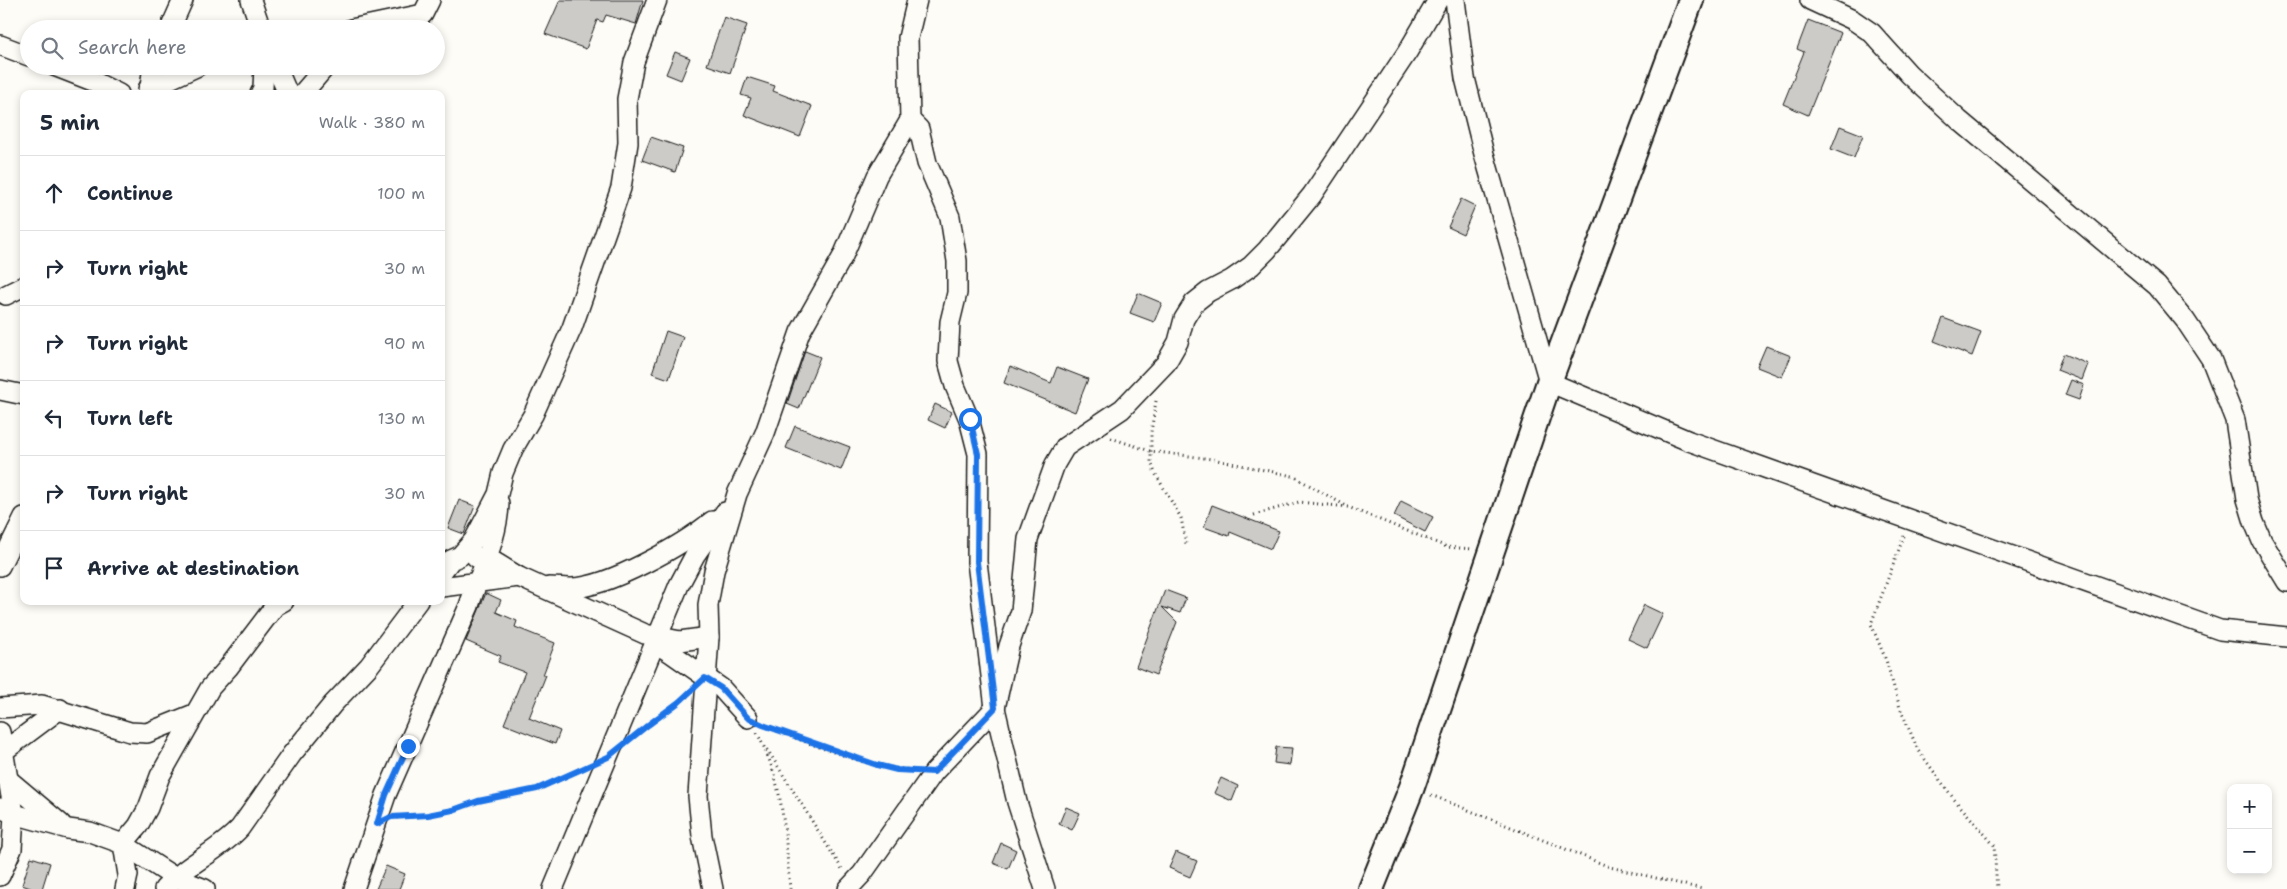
<!DOCTYPE html>
<meta charset="utf-8">
<style>
body{margin:0;font-family:"Shantell Sans",sans-serif;background:#f6f6f7;color:#1f2937}
.controls{position:absolute;right:15px;bottom:15px;display:grid;overflow:hidden;border-radius:10px;box-shadow:0 2px 8px #0003}
.controls button{width:45px;height:45px;display:grid;place-items:center;padding:0;border:0;border-bottom:1px solid #e0e1e3;background:#fff;color:#1f2937;font:25px sans-serif}
.stop{position:absolute;width:15px;height:15px;margin:-11px;border:4px solid #1a73e8;border-radius:50%;background:#fff}
.stop.end{background:#1a73e8;border-color:#fff;box-shadow:0 1px 5px #0008}
.list{margin:0;padding:0;list-style:none}
h2{display:flex;justify-content:space-between;align-items:center;height:65px;margin:0;padding:0 20px;font-size:21px}
h2 small{font-size:16px;font-weight:400;color:#747a83}
.list li{display:grid;grid-template-columns:32px 1fr auto;gap:15px;align-items:center;box-sizing:border-box;height:75px;padding:0 20px;border-top:1px solid #e0e1e3}
.list b{display:block;font-size:19px;white-space:nowrap}
.list em{font-size:16px;font-style:normal;color:#747a83}
.icon{flex:none;width:28px;height:28px;fill:none;stroke:currentColor;stroke-width:2;stroke-linecap:round;stroke-linejoin:round}
.map{position:relative;flex:none;width:2287px;height:889px;overflow:hidden}
.search{position:absolute;background:#fff;box-shadow:0 2px 8px #0003;left:20px;top:20px;width:425px;height:55px;display:flex;align-items:center;gap:12px;box-sizing:border-box;padding:0 18px;border-radius:28px;color:#747a83;font-size:19px}
.panel{position:absolute;background:#fff;box-shadow:0 2px 8px #0003;left:20px;top:90px;width:425px;height:515px;border-radius:10px}
.map>svg:first-child{display:block}
.building{fill:#cccbc8;stroke:#1c1c1c}
.lines{fill:none;stroke-linecap:round;stroke-linejoin:round}
.minor-casing{stroke:#1c1c1c;stroke-width:22}
.major-casing{stroke:#1c1c1c;stroke-width:28}
.path{stroke:#1c1c1c;stroke-width:3;stroke-dasharray:1 4;stroke-linecap:butt}
.minor{stroke:#fdfcf7;stroke-width:19}
.major{stroke:#fdfcf7;stroke-width:24}
.route{stroke:#1a73e8;stroke-width:6}
</style>
<div class="map">
<svg width="2287" height="889" viewBox="0 0 2287 889">
<rect width="100%" height="100%" fill="#fdfcf7"/>
<filter id="ink" filterUnits="userSpaceOnUse"><feTurbulence type="fractalNoise" baseFrequency=".02" numOctaves="2"/><feDisplacementMap in="SourceGraphic" scale="10" xChannelSelector="R" yChannelSelector="G"/><feConvolveMatrix kernelMatrix="1 2 1 2 8 2 1 2 1" color-interpolation-filters="sRGB"/></filter>
<g filter="url(#ink)">
<!-- building -->
<g class="building">
<path d="M 560,0 L 643,0 L 636,24 L 606,15 L 603,22 L 597,20 L 586,49 L 545,34 Z"/>
<path d="M 724,17 L 747,25 L 730,73 L 707,65 Z"/>
<path d="M 1808,20 L 1841,33 L 1808,115 L 1783,104 L 1804,52 L 1797,49 Z"/>
<path d="M 675,52 L 690,58 L 681,80 L 666,74 Z"/>
<path d="M 747,77 L 775,86 L 773,91 L 812,106 L 800,137 L 744,115 L 751,98 L 741,95 Z"/>
<path d="M 1840,126 L 1863,135 L 1854,158 L 1831,149 Z"/>
<path d="M 651,137 L 683,148 L 675,172 L 642,160 Z"/>
<path d="M 1461,199 L 1475,206 L 1463,234 L 1448,227 Z"/>
<path d="M 1138,293 L 1162,303 L 1154,322 L 1130,313 Z"/>
<path d="M 1943,318 L 1981,332 L 1972,356 L 1934,341 Z"/>
<path d="M 666,331 L 683,337 L 669,379 L 652,373 Z"/>
<path d="M 1766,346 L 1791,356 L 1782,377 L 1757,367 Z"/>
<path d="M 805,351 L 820,357 L 799,409 L 787,404 Z"/>
<path d="M 2063,354 L 2088,364 L 2082,380 L 2057,370 Z"/>
<path d="M 1010,366 L 1051,383 L 1057,367 L 1088,379 L 1075,412 L 1004,383 Z"/>
<path d="M 2071,380 L 2084,385 L 2079,400 L 2065,395 Z"/>
<path d="M 935,404 L 952,412 L 945,428 L 928,420 Z"/>
<path d="M 795,426 L 850,447 L 841,470 L 786,448 Z"/>
<path d="M 459,500 L 475,506 L 464,534 L 448,528 Z"/>
<path d="M 1401,501 L 1433,517 L 1425,532 L 1394,516 Z"/>
<path d="M 1212,505 L 1279,531 L 1271,549 L 1230,532 L 1229,536 L 1204,527 Z"/>
<path d="M 1165,590 L 1186,598 L 1180,613 L 1162,607 L 1177,622 L 1156,675 L 1136,667 Z"/>
<path d="M 486,593 L 501,600 L 496,612 L 517,621 L 515,627 L 555,643 L 543,675 L 546,675 L 529,718 L 560,731 L 555,744 L 504,724 L 525,672 L 498,662 L 501,656 L 466,641 Z"/>
<path d="M 1644,605 L 1663,614 L 1647,648 L 1628,639 Z"/>
<path d="M 1276,747 L 1292,748 L 1290,765 L 1274,763 Z"/>
<path d="M 1221,778 L 1238,786 L 1232,801 L 1214,793 Z"/>
<path d="M 1066,807 L 1080,813 L 1072,830 L 1059,824 Z"/>
<path d="M 1001,843 L 1016,850 L 1008,869 L 993,863 Z"/>
<path d="M 1176,852 L 1197,861 L 1190,877 L 1169,868 Z"/>
<path d="M 31,857 L 50,863 L 42,889 L 33,889 L 22,885 Z"/>
<path d="M 386,866 L 405,874 L 399,889 L 376,889 Z"/>
</g>
<g class="lines">
<defs>
<g id="minor">
<path d="M 251,0 L 261,29"/>
<path d="M 1455,0 L 1465,78 L 1484,154 L 1549,382 L 1689,441 L 2220,630 L 2287,637"/>
<path d="M 1810,0 L 1853,20 L 1872,33 L 1909,74 L 1959,120 L 2157,286 L 2185,320 L 2211,359 L 2235,420 L 2247,499 L 2254,522 L 2262,541 L 2287,582"/>
<path d="M 170,29 L 183,0"/>
<path d="M 351,29 L 423,14 L 430,0"/>
<path d="M 0,45 L 29,56"/>
<path d="M 54,66 L 95,82 L 119,94"/>
<path d="M 276,66 L 288,94"/>
<path d="M 148,89 L 198,66"/>
<path d="M 149,94 L 153,66"/>
<path d="M 260,94 L 263,88 L 264,66"/>
<path d="M 302,94 L 326,66"/>
<path d="M 910,120 L 919,129 L 927,163 L 950,217 L 957,261 L 957,293 L 950,322 L 948,361 L 955,386 L 969,419 L 978,454 L 977,562 L 995,708 L 1017,802 L 1045,889"/>
<path d="M 6,295 L 24,286"/>
<path d="M 0,390 L 24,395"/>
<path d="M 476,557 L 488,558 L 519,577 L 645,634 L 680,641 L 709,637"/>
<path d="M 0,566 L 24,517"/>
<path d="M 441,573 L 451,560 L 460,556 L 474,540 L 484,521 L 498,494 L 503,473 L 513,449 L 533,415 L 572,328 L 621,188 L 628,143 L 627,99 L 634,62 L 657,0"/>
<path d="M 441,587 L 519,577"/>
<path d="M 549,587 C 557,587 565,588 572,588 C 609,587 683,545 712,521"/>
<path d="M 655,646 L 660,646 L 671,653 L 721,688 L 748,718"/>
<path d="M 0,708 L 42,705 L 130,732 L 147,733 L 194,714"/>
<path d="M 0,732 L 14,814 L 12,849 L 0,876"/>
<path d="M 0,754 L 60,709"/>
<path d="M 4,776 L 61,824"/>
<path d="M 0,808 L 14,814 L 68,829 L 90,832 L 123,844 L 174,877 L 205,889"/>
<path d="M 125,889 L 128,875 L 123,844 L 138,826 L 148,808 L 160,776 L 210,688 L 228,668 L 275,606 L 284,601"/>
<path d="M 164,889 C 186,864 218,852 240,828 L 292,754 L 333,704 L 369,666 L 418,601"/>
<path d="M 354,889 L 386,795 L 469,606 C 480,571 498,540 499,503"/>
<path d="M 553,889 L 679,585 L 695,555 L 725,512"/>
<path d="M 713,889 L 702,836 L 698,796 L 709,637 L 708,605 L 714,571 L 737,494 L 765,433 L 800,332 L 843,256 L 877,176 L 910,120 L 908,38 L 917,0"/>
<path d="M 848,889 L 862,874 L 934,772 L 995,708 L 1009,646 L 1021,611 L 1028,539 L 1055,464 L 1065,447 L 1122,409 L 1166,363 L 1178,342 L 1184,319 L 1194,303 L 1208,292 L 1231,280 L 1251,266 L 1267,250 L 1312,195 L 1408,51 L 1438,0"/>
</g>
<path id="major" d="M 1371,889 L 1412,787 L 1549,382 L 1691,0"/>
</defs>
<!-- minor casing -->
<use href="#minor" class="minor-casing"/>
<!-- major casing -->
<use href="#major" class="major-casing"/>
<!-- path -->
<g class="path">
<path d="M 1156,401 L 1151,432 L 1151,462 L 1155,473 L 1181,518 L 1186,544"/>
<path d="M 1111,438 L 1150,451 L 1212,459 L 1293,476 L 1348,507"/>
<path d="M 1254,515 L 1299,502 L 1348,507 L 1447,547 L 1472,549"/>
<path d="M 1904,536 L 1871,624 L 1886,660 L 1900,708 L 1918,750 L 1954,799 L 1994,845 L 1997,889"/>
<path d="M 763,725 C 804,741 871,770 914,770"/>
<path d="M 638,733 L 687,696"/>
<path d="M 757,733 C 784,782 785,835 790,889"/>
<path d="M 767,749 L 842,869"/>
<path d="M 1431,795 L 1610,867 L 1702,889"/>
<path d="M 397,817 L 428,815 L 453,810 L 478,801 L 537,789 L 583,769"/>
</g>
<!-- minor -->
<use href="#minor" class="minor"/>
<!-- major -->
<use href="#major" class="major"/>
</g>
</g>
<g class="lines" filter="url(#ink)">
<!-- route -->
<path class="route" d="M 408,746 L 386,795 L 377,824 L 391,817 L 428,815 L 453,810 L 478,801 L 537,789 L 584,768 L 608,757 L 648,725 L 679,702 L 705,678 L 721,688 L 748,718 L 763,725 L 877,765 L 897,770 L 934,772 L 995,708 L 977,562 L 978,454 L 970,419"/>
</g>
</svg>
<div class="controls">
<button>+</button>
<button>−</button>
</div>
<div class="stop" style="left:970px;top:419px"></div>
<div class="stop end" style="left:408px;top:746px"></div>
<div class="search"><svg class="icon" aria-label="search" viewBox="0 0 24 24"><circle cx="10" cy="10" r="6"/><path d="M15 15l6 6"/></svg>Search here</div>
<section class="panel">
<h2>5 min<small>Walk · 380 m</small></h2>
<ul class="list">
<li><svg class="icon" aria-label="ahead" viewBox="0 0 24 24"><path d="M12 20V5M6 11l6-6 6 6"/></svg><div><b>Continue</b></div><em>100 m</em></li>
<li><svg class="icon" aria-label="right" viewBox="0 0 24 24"><path d="M7 20v-9h11M14 6l5 5-5 5"/></svg><div><b>Turn right</b></div><em>30 m</em></li>
<li><svg class="icon" aria-label="right" viewBox="0 0 24 24"><path d="M7 20v-9h11M14 6l5 5-5 5"/></svg><div><b>Turn right</b></div><em>90 m</em></li>
<li><svg class="icon" aria-label="left" viewBox="0 0 24 24"><path d="M17 20v-9H6M10 6l-5 5 5 5"/></svg><div><b>Turn left</b></div><em>130 m</em></li>
<li><svg class="icon" aria-label="right" viewBox="0 0 24 24"><path d="M7 20v-9h11M14 6l5 5-5 5"/></svg><div><b>Turn right</b></div><em>30 m</em></li>
<li><svg class="icon" aria-label="arrive" viewBox="0 0 24 24"><path d="M6 21V4h12l-3 4 3 4H6"/></svg><div><b>Arrive at destination</b></div></li>
</ul>
</section>
</div>
